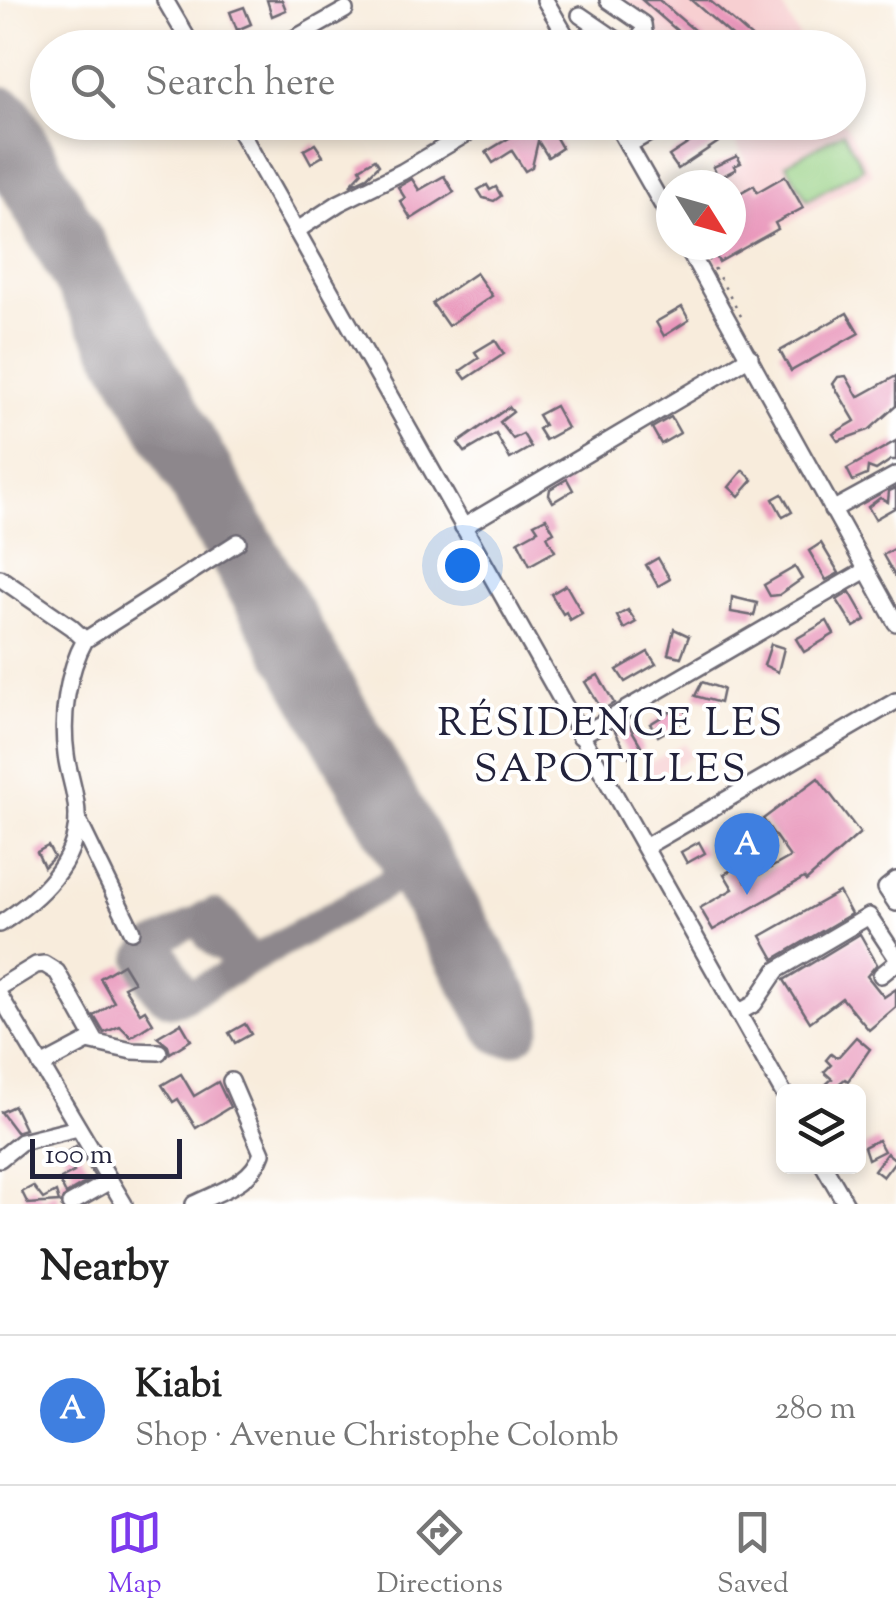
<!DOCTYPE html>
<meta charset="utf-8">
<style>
body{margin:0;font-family:"Sorts Mill Goudy",serif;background:#f6f6f6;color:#222}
.controls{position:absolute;right:30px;bottom:30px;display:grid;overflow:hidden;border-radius:15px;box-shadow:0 5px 15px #0003}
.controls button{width:90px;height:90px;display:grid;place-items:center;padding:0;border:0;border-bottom:2px solid #e0e0e0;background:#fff;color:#222;font:50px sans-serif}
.compass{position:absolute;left:656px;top:170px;width:90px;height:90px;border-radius:50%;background:#fff;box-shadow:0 5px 15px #0003;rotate:127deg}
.scale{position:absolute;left:30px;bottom:25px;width:152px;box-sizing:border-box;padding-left:10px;border:5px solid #22223b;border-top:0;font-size:28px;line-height:35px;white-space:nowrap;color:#22223b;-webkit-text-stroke:8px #fff;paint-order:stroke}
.you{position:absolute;left:462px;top:565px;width:35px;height:35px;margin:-25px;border:8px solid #fff;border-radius:50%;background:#1a73e8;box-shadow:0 0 0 15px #1a73e833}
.badge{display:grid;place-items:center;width:65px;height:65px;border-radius:50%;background:#7c3aed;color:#fff;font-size:32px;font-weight:700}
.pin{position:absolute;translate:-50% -82px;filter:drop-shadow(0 2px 5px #0008)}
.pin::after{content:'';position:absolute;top:52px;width:35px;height:30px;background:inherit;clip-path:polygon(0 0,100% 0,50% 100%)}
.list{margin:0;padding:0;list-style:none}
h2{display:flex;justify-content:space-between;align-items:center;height:130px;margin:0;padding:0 40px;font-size:42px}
h2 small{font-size:32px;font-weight:400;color:#767676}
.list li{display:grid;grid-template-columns:65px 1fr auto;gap:30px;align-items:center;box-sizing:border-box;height:150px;padding:0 40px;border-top:2px solid #e0e0e0}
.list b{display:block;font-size:38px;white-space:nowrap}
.list p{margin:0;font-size:32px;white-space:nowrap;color:#767676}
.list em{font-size:32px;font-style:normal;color:#767676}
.icon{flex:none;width:55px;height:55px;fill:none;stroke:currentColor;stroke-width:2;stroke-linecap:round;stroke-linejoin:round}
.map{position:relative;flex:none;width:896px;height:1204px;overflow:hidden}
.search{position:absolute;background:#fff;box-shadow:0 5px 15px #0003;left:30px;right:30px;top:30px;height:110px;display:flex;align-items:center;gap:25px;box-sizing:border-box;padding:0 35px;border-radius:55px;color:#767676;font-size:38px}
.sheet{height:280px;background:#fff}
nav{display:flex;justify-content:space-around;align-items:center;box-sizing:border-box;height:140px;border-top:2px solid #e0e0e0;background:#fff;font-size:28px;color:#767676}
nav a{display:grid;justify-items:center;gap:5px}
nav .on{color:#7c3aed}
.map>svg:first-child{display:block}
.built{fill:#f7cfd1}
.green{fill:#97d084;stroke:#5c7960;stroke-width:2.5}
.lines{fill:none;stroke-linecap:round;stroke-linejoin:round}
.taxiway{stroke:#8d878c;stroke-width:28}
.runway{stroke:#8d878c;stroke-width:70}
.building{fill:#e998bc}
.minor-casing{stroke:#6d6973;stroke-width:20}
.path{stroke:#6d6973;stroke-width:2.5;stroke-dasharray:2.5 8;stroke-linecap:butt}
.minor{stroke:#fff;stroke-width:15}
.labels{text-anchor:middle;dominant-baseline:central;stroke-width:8;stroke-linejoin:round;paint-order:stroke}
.neighbourhood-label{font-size:40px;letter-spacing:2.5px;fill:#22223b;stroke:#fff}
</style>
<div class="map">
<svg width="896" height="1204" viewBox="0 0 896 1204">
<rect width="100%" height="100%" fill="#fff"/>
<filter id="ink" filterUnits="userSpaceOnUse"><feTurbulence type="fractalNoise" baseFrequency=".01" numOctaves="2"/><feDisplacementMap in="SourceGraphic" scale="20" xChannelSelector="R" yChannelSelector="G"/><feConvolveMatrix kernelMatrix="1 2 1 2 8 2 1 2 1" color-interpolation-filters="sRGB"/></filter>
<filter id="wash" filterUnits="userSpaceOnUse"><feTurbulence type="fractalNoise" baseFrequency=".0048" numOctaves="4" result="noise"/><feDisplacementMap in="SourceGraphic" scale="40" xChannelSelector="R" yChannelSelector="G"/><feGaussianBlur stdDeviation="2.25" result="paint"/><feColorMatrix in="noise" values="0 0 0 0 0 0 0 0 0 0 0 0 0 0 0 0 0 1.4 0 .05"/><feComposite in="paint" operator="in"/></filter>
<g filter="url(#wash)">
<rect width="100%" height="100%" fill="#f8ecdc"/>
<!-- built -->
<g class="built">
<path d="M 618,0 L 779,0 L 805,47 L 640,47 L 656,20 Z"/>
<path d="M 725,123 L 845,123 L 872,174 L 718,265 L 706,245 L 731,245 L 731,185 L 706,185 L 746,161 Z"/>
<path d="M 685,743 L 692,756 L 651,779 L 644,766 Z"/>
</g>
<!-- green -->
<path class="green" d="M 843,132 L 863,168 L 807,200 L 786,164 Z"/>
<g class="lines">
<!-- taxiway -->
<g class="taxiway">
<path d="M 396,879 L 406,860 L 406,840"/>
<path d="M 205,915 C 199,940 221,947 240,959"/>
<path d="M 155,943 L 213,912 C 233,923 235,948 255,958"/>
<path d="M 485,982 L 488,1020 L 499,1028 L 507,1021"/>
<path d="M 193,993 L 184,989 L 161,946 L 155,943 L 147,947 L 140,959 C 145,976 154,998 172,1003 L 179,1001 L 396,879 L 416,878 L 438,898"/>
</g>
<!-- runway -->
<path class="runway" d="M 0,121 L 507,1021"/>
</g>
<g id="blocks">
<!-- building -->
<g class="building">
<path d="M 267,0 L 282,0 L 286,10 L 272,16 Z"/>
<path d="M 642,0 L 659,0 L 709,43 L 705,48 L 697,48 Z"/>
<path d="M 691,0 L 709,0 L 754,39 L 746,48 Z"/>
<path d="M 244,7 L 251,24 L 237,30 L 230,12 Z"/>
<path d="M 520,122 L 561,122 L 551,129 L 562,148 L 548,157 L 538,141 L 532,167 L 525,171 L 512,151 L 493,163 L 486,152 L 524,129 Z"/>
<path d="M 721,122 L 731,138 L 720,141 L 678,169 L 669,156 Z"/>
<path d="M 315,144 L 323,156 L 311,163 L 304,150 Z"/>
<path d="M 737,156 L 741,163 L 734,166 L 736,169 L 719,178 L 713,167 Z"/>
<path d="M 375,159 L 379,165 L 367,177 L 350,185 L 362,172 L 360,168 Z"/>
<path d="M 444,176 L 454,192 L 411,219 L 400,201 L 405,198 L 398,187 L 412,179 L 419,190 Z"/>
<path d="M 785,176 L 803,208 L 775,223 L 778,229 L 719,262 L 710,245 L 731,245 L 731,198 L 754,185 L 757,192 Z"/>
<path d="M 487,185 L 490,190 L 496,187 L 501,196 L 494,201 L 483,198 L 478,190 Z"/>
<path d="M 476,273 L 492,296 L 448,326 L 432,303 Z"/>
<path d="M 682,307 L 689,320 L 664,336 L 656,322 Z"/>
<path d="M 847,313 L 859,333 L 791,371 L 780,351 Z"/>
<path d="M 495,340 L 504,354 L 466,379 L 460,371 L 479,358 L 475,352 Z"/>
<path d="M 846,376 L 858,397 L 896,376 L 896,406 L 869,430 L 838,441 L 833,434 L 855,421 L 833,384 L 838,377 Z"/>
<path d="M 555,406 L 567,428 L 545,440 L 538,429 L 544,425 L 538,415 Z"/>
<path d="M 509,407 L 513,412 L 500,422 L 513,439 L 523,434 L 531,447 L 510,459 L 496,434 L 465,452 L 458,443 Z"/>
<path d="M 671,417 L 680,433 L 661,444 L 652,428 Z"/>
<path d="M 896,441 L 896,460 L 891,460 L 876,470 L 868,467 L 867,475 L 853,481 L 847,469 Z"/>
<path d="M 743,470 L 753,480 L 739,496 L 729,487 Z"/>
<path d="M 567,479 L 573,490 L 553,502 L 549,495 L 550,489 Z"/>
<path d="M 896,488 L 896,507 L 875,519 L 868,507 L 880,498 L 888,502 L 889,491 Z"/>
<path d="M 782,494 L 792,512 L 783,517 L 773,499 Z"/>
<path d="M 546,518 L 554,532 L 547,536 L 555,551 L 530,565 L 518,541 L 538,530 L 534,524 Z"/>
<path d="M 821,543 L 839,573 L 826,580 L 809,551 Z"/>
<path d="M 896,548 L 896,578 L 883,555 Z"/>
<path d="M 658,558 L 670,579 L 658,586 L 646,565 Z"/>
<path d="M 795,567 L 802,579 L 779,595 L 770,596 L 764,585 Z"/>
<path d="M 566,585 L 582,613 L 570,620 L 566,612 L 563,614 L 551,594 Z"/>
<path d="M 850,592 L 866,620 L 854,627 L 837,600 Z"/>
<path d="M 732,597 L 757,603 L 754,616 L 731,612 Z"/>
<path d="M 628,610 L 636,622 L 624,629 L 617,616 Z"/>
<path d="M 827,621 L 834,634 L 804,652 L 796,639 Z"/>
<path d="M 674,629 L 689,636 L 681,657 L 668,654 Z"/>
<path d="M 771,644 L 784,648 L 778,672 L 764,665 Z"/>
<path d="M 648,652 L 656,664 L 625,682 L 617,670 Z"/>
<path d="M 598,675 L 614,703 L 602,710 L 585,682 Z"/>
<path d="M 702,682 L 723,689 L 720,703 L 695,696 Z"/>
<path d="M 681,705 L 689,718 L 658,736 L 650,724 Z"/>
<path d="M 627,722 L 643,749 L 629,757 L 614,729 Z"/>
<path d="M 818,778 L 860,833 L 806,881 L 804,878 L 713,930 L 700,908 L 733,889 L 724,874 L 737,867 L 746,882 L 790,857 L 763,819 Z"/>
<path d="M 699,842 L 705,853 L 687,863 L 681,852 Z"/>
<path d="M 48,846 L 54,857 L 44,867 L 37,852 Z"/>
<path d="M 839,892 L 851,914 L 774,959 L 761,936 Z"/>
<path d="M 860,934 L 877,964 L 867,976 L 884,997 L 896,989 L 896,1007 L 869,1030 L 842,998 L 810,1022 L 784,980 Z"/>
<path d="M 123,964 L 134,982 L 124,987 L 140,1013 L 145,1010 L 153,1023 L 131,1037 L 120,1026 L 104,1033 L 94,1016 L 114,1002 L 100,978 Z"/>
<path d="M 181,1023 L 191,1040 L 170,1053 L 168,1046 L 157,1037 Z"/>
<path d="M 245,1024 L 251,1034 L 235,1043 L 229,1033 Z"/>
<path d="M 856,1037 L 870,1049 L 848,1081 L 845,1079 L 828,1092 L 823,1087 L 832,1079 L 824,1072 L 831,1065 L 826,1060 L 831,1054 L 835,1057 L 839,1056 Z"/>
<path d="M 181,1074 L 194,1096 L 218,1082 L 230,1107 L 196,1128 L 178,1099 L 173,1102 L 162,1085 Z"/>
<path d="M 14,1106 L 25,1129 L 16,1132 L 1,1112 Z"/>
<path d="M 878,1140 L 884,1151 L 868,1159 L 864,1147 Z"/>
<path d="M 76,1146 L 95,1177 L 66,1194 L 59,1180 L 74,1172 L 63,1154 Z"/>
<path d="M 887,1153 L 896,1160 L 883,1177 L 874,1170 Z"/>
<path d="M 33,1186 L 43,1199 L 56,1192 L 59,1202 L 28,1204 L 22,1192 Z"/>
</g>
</g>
</g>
<g filter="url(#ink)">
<use href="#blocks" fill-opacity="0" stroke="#6d6973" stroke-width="2.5"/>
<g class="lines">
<defs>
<g id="minor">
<path d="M 165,0 L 193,48"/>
<path d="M 545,0 L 573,48"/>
<path d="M 580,15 L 621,43 L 632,45 L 644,32 L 643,24 L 608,0"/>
<path d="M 248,48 L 259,43 L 283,45 L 345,10"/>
<path d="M 235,122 L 784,1094"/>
<path d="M 615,122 L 671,220"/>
<path d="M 628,145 L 668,122"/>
<path d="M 296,231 L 339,203 L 402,172 L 486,122"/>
<path d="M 686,245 L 896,623"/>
<path d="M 832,510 L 896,475"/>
<path d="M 463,527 L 750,357"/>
<path d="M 0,578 L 71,627 L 85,640"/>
<path d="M 580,736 L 866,570"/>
<path d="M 77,818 L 132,931"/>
<path d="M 645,847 L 896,701"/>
<path d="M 896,880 L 886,888 L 896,903"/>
<path d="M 0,924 C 38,899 78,864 77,815 C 77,794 68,774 66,754 C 61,718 67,672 85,640 L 238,542"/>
<path d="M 881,975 L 896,963"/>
<path d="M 0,987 L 36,965 L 44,964 L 57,972 L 96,1042"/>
<path d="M 0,996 L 124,1204"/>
<path d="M 738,1013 L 754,1004 L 777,970 L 869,916 L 896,957"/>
<path d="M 41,1066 L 88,1041 L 132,1051 L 159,1052"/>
<path d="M 0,1159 L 21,1142 L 78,1128"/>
<path d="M 824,1166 L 846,1204"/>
<path d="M 70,1204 L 110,1181"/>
<path d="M 194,1204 C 220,1191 252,1183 262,1153 L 231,1081"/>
</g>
</defs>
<!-- minor casing -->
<use href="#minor" class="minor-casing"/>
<!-- path -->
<path class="path" d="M 709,259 L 742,318"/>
<!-- minor -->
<use href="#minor" class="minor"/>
</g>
</g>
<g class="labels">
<!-- neighbourhood labels -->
<g class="neighbourhood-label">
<text x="611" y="725">RÉSIDENCE LES<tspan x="611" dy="46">SAPOTILLES</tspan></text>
</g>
</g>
</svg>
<div class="controls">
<button><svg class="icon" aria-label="layers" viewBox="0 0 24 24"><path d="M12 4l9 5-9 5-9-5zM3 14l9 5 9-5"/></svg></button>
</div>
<svg class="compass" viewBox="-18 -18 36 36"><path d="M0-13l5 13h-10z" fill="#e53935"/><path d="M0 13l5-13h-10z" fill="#767676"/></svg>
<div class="scale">100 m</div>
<div class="you"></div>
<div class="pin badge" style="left:747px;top:895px;background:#3f7fe0">A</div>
<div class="search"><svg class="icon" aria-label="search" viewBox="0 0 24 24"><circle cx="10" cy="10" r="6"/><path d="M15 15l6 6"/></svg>Search here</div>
</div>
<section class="sheet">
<h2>Nearby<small></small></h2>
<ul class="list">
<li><span class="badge" style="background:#3f7fe0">A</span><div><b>Kiabi</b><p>Shop · Avenue Christophe Colomb</p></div><em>280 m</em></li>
</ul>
</section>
<nav>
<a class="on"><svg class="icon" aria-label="map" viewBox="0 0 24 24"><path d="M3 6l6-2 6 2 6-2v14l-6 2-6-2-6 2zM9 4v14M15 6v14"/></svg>Map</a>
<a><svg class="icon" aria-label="directions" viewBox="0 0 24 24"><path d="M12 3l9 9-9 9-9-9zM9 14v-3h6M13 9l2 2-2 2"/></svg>Directions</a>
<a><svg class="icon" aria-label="saved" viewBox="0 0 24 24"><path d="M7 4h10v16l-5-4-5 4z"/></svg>Saved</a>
</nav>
